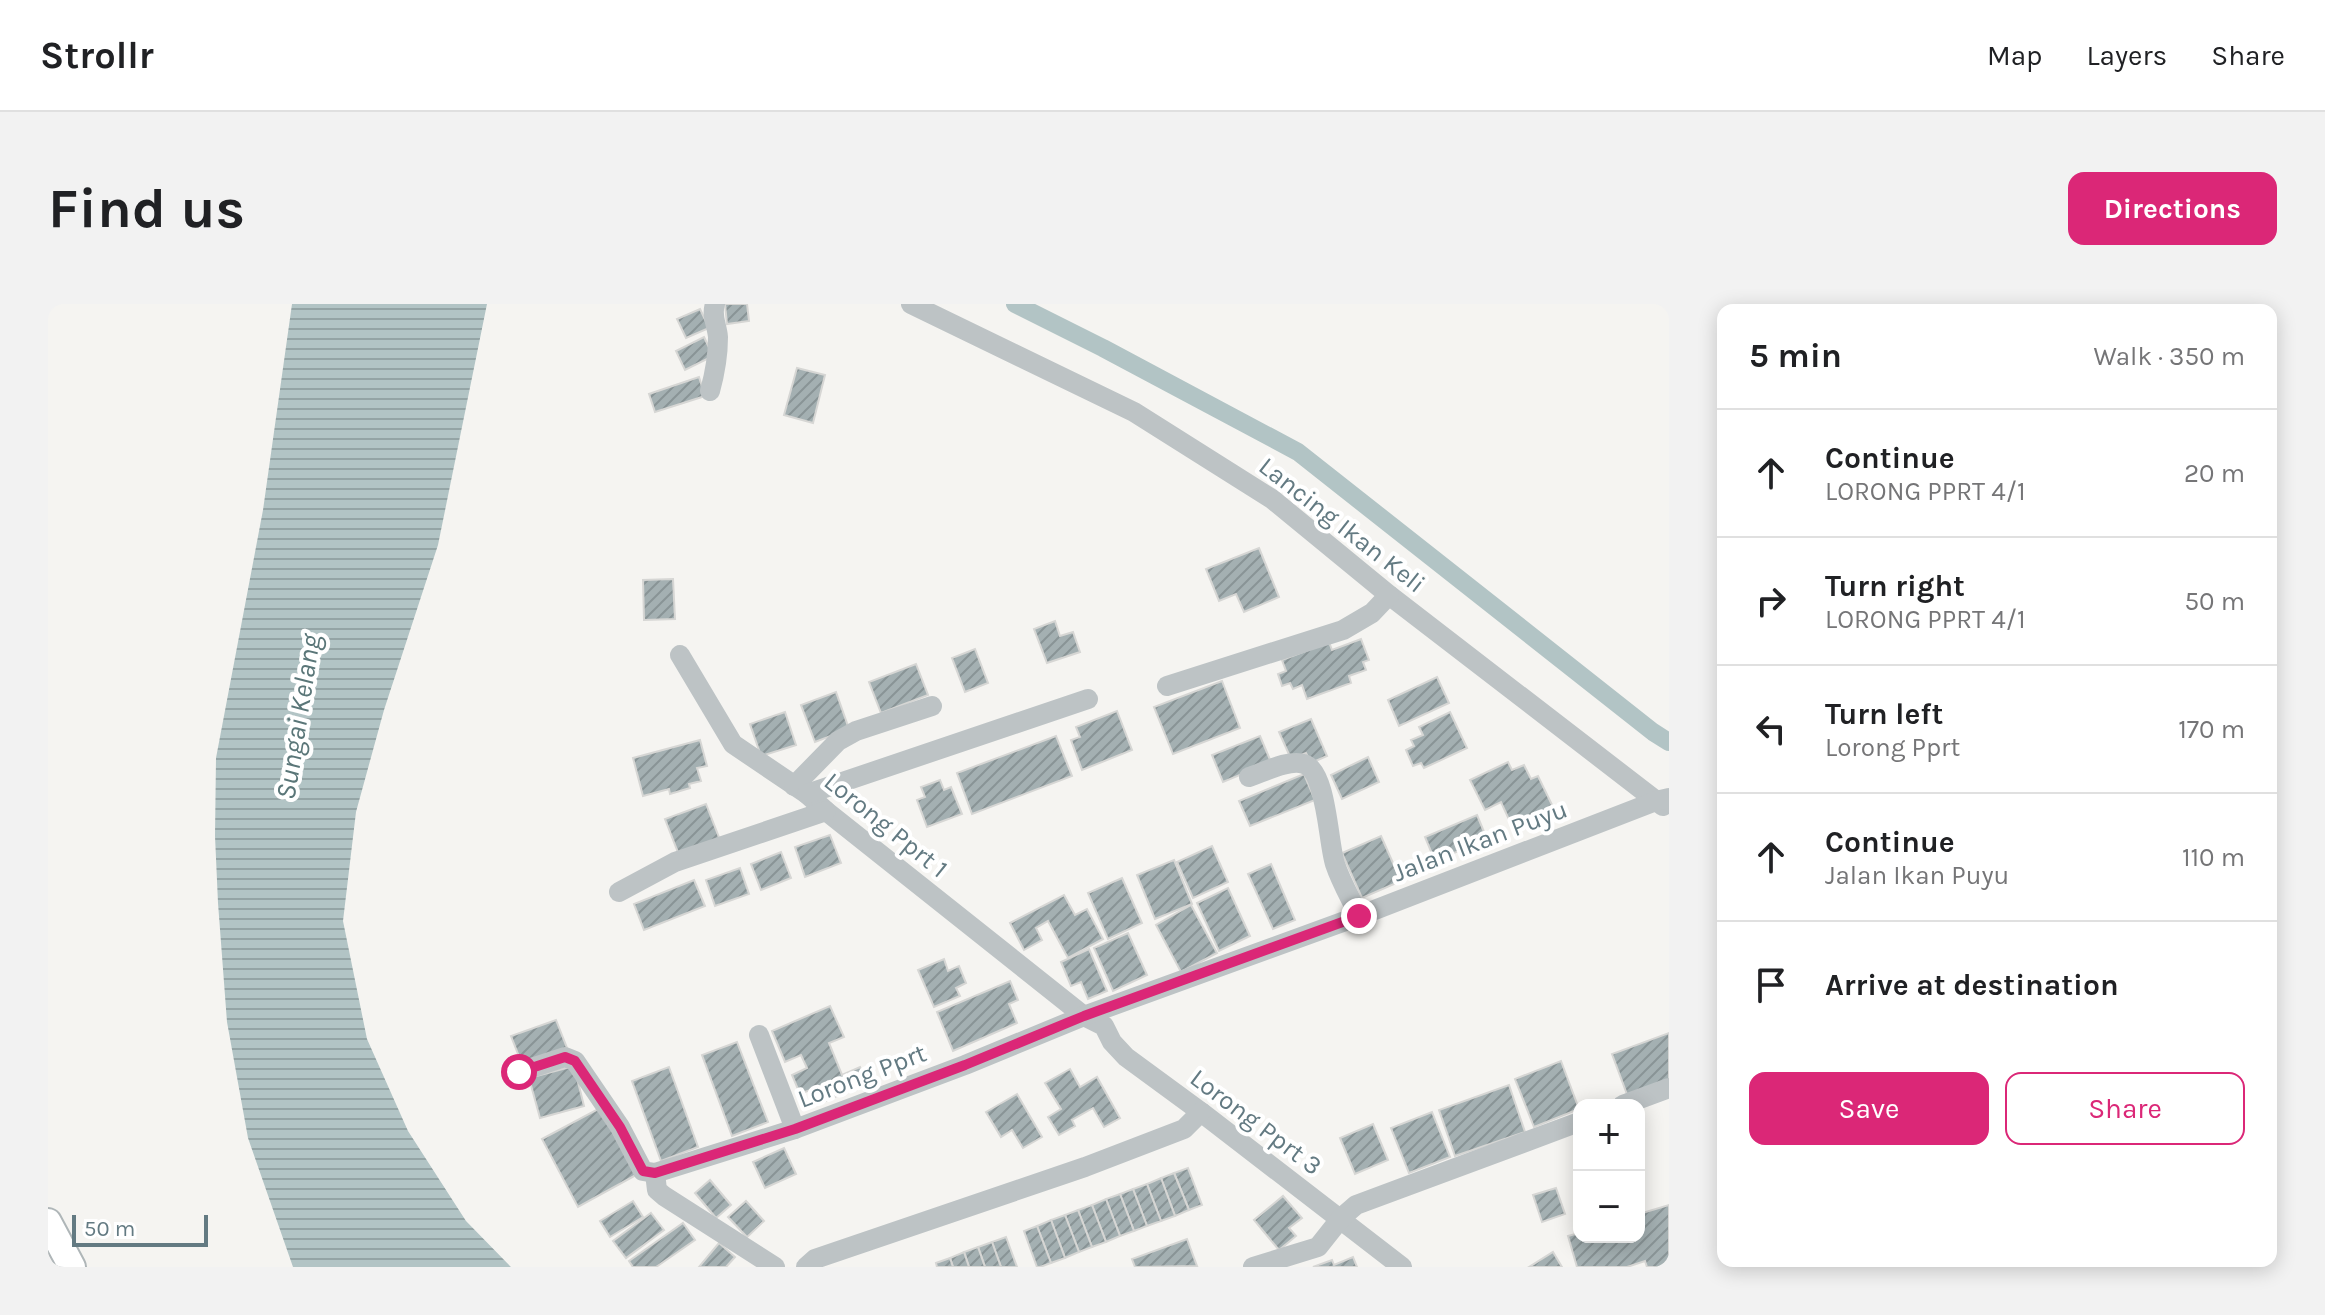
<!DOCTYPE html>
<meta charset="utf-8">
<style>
body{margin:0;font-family:Karla,sans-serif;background:#f2f2f2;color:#202124}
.controls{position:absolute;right:24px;bottom:24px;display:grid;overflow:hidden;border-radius:16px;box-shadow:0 4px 20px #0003}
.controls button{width:72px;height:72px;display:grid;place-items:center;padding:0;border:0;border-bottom:2px solid #e0e0e0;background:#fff;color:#202124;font:40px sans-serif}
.scale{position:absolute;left:24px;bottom:20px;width:136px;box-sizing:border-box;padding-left:8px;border:4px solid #637a82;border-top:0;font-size:22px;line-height:28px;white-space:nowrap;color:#637a82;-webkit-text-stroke:6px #fff;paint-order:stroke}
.stop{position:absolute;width:24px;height:24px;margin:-18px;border:6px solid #db2777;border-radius:50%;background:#fff}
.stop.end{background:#db2777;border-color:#fff;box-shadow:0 2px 8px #0008}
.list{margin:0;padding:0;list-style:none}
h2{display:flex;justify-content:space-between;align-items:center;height:104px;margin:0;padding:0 32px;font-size:34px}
h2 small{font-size:26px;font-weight:400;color:#757577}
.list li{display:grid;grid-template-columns:52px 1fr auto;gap:24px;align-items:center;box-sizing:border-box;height:128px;padding:0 32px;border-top:2px solid #e0e0e0}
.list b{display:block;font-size:30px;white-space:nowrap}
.list p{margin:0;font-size:26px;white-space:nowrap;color:#757577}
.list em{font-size:26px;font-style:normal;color:#757577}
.actions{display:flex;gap:16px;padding:24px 32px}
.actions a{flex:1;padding:18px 0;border:2px solid #db2777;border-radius:16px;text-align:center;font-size:28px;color:#db2777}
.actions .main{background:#db2777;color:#fff}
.icon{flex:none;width:44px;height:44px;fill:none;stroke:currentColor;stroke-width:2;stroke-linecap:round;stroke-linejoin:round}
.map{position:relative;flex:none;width:1621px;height:963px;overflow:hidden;border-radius:16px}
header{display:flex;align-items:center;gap:48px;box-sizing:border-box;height:112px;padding:0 40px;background:#fff;border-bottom:2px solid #e0e0e0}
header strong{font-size:38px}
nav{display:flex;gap:44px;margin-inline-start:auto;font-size:28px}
.intro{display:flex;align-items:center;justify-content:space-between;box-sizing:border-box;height:192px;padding:0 48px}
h1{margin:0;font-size:56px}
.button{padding:20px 36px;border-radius:16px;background:#db2777;color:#fff;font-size:28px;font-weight:700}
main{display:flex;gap:48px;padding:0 48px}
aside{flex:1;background:#fff;border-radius:16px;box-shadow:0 4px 20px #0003}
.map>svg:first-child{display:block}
.water{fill:url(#water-rules)}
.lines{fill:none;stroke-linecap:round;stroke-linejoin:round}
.canal{stroke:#b2c4c5;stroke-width:18}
.building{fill:url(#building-hatch);stroke:#d6d6d4;stroke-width:2}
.major-casing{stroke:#afb6b8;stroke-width:30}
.minor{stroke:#bdc3c5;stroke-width:20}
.major{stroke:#fff;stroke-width:26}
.route{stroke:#db2777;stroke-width:10}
.labels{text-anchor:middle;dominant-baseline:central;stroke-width:8;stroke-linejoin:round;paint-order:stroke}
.street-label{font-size:26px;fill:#637a82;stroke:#fff}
.water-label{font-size:28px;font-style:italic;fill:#5a7678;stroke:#fff}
</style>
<header>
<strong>Strollr</strong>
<nav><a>Map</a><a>Layers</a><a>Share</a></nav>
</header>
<div class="intro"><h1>Find us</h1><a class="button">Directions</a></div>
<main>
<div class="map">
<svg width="1621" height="963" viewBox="0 0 1621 963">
<defs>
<pattern id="water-rules" width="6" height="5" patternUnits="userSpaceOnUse" patternTransform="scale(2)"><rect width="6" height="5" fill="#b2c4c5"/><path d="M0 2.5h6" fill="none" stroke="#94a4a5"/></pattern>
<pattern id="building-hatch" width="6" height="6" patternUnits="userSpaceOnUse" patternTransform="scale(2)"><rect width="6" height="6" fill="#a4b0b2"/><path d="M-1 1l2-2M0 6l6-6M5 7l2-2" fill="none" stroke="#899496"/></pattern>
</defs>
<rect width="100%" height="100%" fill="#f5f4f1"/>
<!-- water -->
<path class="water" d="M 244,0 L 439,0 L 390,241 L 336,406 L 308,508 L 295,617 L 319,735 L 360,827 L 418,917 L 463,963 L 245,963 L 200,834 L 179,718 L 170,599 L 167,532 L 168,454 L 215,206 Z"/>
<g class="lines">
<!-- canal -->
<path class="canal" d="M 967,0 L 1055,44 L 1250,148 L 1605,428 L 1621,438"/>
</g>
<!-- building -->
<g class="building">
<path d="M 677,0 L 699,0 L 701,17 L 679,20 Z"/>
<path d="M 652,5 L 661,24 L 638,34 L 629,15 Z"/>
<path d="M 656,33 L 665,52 L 637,66 L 628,47 Z"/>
<path d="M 749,64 L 777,71 L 765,119 L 736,111 Z"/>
<path d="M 651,73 L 657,92 L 607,108 L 601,90 Z"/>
<path d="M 1211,244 L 1231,293 L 1196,308 L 1188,290 L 1171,297 L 1158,265 Z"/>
<path d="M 625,275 L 627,315 L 596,316 L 595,276 Z"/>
<path d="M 1007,317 L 1012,332 L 1025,328 L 1032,348 L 999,359 L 986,325 Z"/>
<path d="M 1313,335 L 1321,356 L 1315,358 L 1318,366 L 1301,372 L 1303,379 L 1259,395 L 1254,381 L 1245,385 L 1242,379 L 1234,382 L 1230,370 L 1238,367 L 1234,356 L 1281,338 L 1284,346 Z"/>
<path d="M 927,345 L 940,379 L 917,388 L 904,354 Z"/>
<path d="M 868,360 L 880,391 L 833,409 L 821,378 Z"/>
<path d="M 1389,373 L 1401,399 L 1351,422 L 1340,396 Z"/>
<path d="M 1174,377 L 1192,424 L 1125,450 L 1106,403 Z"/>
<path d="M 788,388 L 801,425 L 767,438 L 753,401 Z"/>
<path d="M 1069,407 L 1084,446 L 1034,466 L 1023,436 L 1032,433 L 1028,423 Z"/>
<path d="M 737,408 L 748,441 L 713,452 L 702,420 Z"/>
<path d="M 1402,408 L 1419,444 L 1376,464 L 1373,459 L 1365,462 L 1358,446 L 1366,442 L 1363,436 L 1375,431 L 1371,423 Z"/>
<path d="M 1263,415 L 1279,452 L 1263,459 L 1258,449 L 1243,455 L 1231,428 Z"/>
<path d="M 1008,432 L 1024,472 L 924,510 L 909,469 Z"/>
<path d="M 1212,432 L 1223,458 L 1175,478 L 1164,451 Z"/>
<path d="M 652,436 L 659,462 L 649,464 L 653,477 L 641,480 L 642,484 L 622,490 L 621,485 L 595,492 L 585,454 Z"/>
<path d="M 1320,453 L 1331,478 L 1294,495 L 1283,471 Z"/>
<path d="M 1460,458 L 1464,466 L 1476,461 L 1483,475 L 1490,472 L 1507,507 L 1479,520 L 1476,514 L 1463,520 L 1453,498 L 1437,506 L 1422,476 Z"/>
<path d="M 1256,470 L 1267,496 L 1202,522 L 1191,497 Z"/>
<path d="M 892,476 L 896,486 L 903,483 L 914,510 L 879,523 L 869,496 L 877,493 L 873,483 Z"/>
<path d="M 658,500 L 672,536 L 631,551 L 617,515 Z"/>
<path d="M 1429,511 L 1439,535 L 1387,557 L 1377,533 Z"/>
<path d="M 782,531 L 793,559 L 757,573 L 747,543 Z"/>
<path d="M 1333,532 L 1353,577 L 1314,594 L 1294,549 Z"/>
<path d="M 1164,542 L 1180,578 L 1145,594 L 1129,558 Z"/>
<path d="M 733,548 L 743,574 L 713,586 L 703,560 Z"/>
<path d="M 1126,556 L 1144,600 L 1107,615 L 1089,571 Z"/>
<path d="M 1223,560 L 1247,616 L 1225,625 L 1200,570 Z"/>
<path d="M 692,564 L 701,590 L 667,602 L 658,576 Z"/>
<path d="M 1074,574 L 1094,619 L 1060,635 L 1040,589 Z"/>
<path d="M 646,576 L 657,602 L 596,626 L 586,600 Z"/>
<path d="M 1180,584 L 1202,632 L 1171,647 L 1149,599 Z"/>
<path d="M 1016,591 L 1027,611 L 1039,605 L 1055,635 L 1020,654 L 1000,617 L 988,624 L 994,636 L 976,646 L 962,619 Z"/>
<path d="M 1143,601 L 1169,649 L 1133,668 L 1108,621 Z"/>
<path d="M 1080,629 L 1099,671 L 1065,687 L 1046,644 Z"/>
<path d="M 1041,645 L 1059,687 L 1040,695 L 1033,678 L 1023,682 L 1013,658 Z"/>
<path d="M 896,655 L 900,667 L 911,662 L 918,679 L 908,684 L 912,692 L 886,703 L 870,666 Z"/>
<path d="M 962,677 L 970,696 L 961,700 L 969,719 L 905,747 L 889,708 Z"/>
<path d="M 782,702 L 796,733 L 781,739 L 794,771 L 812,763 L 819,779 L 773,799 L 767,784 L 752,790 L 744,771 L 759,764 L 753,751 L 737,758 L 724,727 Z"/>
<path d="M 508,716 L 519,744 L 474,760 L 463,732 Z"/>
<path d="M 1621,729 L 1621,778 L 1580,793 L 1564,750 Z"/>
<path d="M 689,738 L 720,818 L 684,832 L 654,751 Z"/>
<path d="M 1513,757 L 1531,805 L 1486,823 L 1467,775 Z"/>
<path d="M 526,762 L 536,802 L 492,814 L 481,774 Z"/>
<path d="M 621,763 L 650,843 L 613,857 L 584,777 Z"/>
<path d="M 1022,765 L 1032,783 L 1049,773 L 1072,814 L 1056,823 L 1045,804 L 1024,816 L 1027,822 L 1011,831 L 1000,813 L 1013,805 L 997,779 Z"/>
<path d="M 1461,781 L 1477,828 L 1407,852 L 1391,806 Z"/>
<path d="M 969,790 L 994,833 L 975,844 L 964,826 L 953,833 L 938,808 Z"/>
<path d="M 552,804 L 588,871 L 530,903 L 494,835 Z"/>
<path d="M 1384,808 L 1402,853 L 1361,869 L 1343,824 Z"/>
<path d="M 1325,820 L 1340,856 L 1307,870 L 1292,834 Z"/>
<path d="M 736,844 L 748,870 L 717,884 L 705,858 Z"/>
<path d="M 1140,864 L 1154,901 L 1141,906 L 1126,869 Z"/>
<path d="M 1126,869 L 1141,906 L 1127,912 L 1113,874 Z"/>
<path d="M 1113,874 L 1127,912 L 1113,917 L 1099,880 Z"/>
<path d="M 662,876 L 683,901 L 668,914 L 647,889 Z"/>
<path d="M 1099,880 L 1113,917 L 1099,922 L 1085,885 Z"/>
<path d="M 1508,884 L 1517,910 L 1494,918 L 1485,891 Z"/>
<path d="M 1085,885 L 1099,922 L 1086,927 L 1072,890 Z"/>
<path d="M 1072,890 L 1086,927 L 1072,932 L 1058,895 Z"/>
<path d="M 1235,892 L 1254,914 L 1241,924 L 1248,932 L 1231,946 L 1206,916 Z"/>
<path d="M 1058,895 L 1072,932 L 1058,938 L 1044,901 Z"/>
<path d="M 585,897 L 595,913 L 562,933 L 552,917 Z"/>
<path d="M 698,897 L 716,917 L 699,933 L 680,913 Z"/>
<path d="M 1044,901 L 1058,938 L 1044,943 L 1030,906 Z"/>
<path d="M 1621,901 L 1621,963 L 1599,963 L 1597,957 L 1579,963 L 1529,963 L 1520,932 L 1531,929 L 1531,933 L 1591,933 L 1591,910 Z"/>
<path d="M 1030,906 L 1044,943 L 1031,948 L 1017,911 Z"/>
<path d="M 603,909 L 616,926 L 578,954 L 565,937 Z"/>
<path d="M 1017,911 L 1031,948 L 1017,954 L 1003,916 Z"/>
<path d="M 1003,916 L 1017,954 L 1003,959 L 989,922 Z"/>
<path d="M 635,919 L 647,936 L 608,963 L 585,963 L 581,957 Z"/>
<path d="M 989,922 L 1003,959 L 992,963 L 989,963 L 976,927 Z"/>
<path d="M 958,933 L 969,963 L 953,963 L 944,938 Z"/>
<path d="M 1139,935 L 1149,962 L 1087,963 L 1084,955 Z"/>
<path d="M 944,938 L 953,963 L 937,963 L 930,943 Z"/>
<path d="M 671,939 L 687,953 L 678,963 L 651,963 Z"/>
<path d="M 930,943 L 937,963 L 921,963 L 916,948 Z"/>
<path d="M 916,948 L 921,963 L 905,963 L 902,954 Z"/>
<path d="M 1505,948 L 1514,963 L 1481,963 Z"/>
<path d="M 1305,953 L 1309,963 L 1265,963 L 1284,956 L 1286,961 Z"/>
<path d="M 902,954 L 905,963 L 889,963 L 888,959 Z"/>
</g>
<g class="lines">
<defs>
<path id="major" d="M 0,918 L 24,963"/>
</defs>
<!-- major casing -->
<use href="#major" class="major-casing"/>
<!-- minor -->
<g class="minor">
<path d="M 863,0 L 1086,108 L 1224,195 L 1341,291 L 1615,502"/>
<path d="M 662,87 C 667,69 670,52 670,33 C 669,21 663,12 667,0"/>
<path d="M 632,351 L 685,440 L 759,490 L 778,507 L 1036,712 L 1056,722 L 1064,738 L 1078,753 L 1153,808 L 1354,963"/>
<path d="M 1119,382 L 1295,326 L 1324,309 L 1341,291"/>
<path d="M 1201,473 C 1216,468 1241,455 1256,460 C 1279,467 1280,539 1287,560 C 1293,578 1303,595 1311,612"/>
<path d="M 746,482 L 790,437 L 808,427 L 884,402"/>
<path d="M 759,490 L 1040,395"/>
<path d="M 571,588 L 627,558 L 778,507"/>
<path d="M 711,731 L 747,825"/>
<path d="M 471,768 L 517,753 L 527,757 L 572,823 L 595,867 L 607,869"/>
<path d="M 1575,801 L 1621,784"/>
<path d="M 607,869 L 747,825 L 917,761 L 1036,712 L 1311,612 L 1608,497 L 1621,494"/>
<path d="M 607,869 L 609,886 L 616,892 L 727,963"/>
<path d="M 758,963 L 767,955 L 1037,863 L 1136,825 L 1153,808"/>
<path d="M 1205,963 L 1270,943 L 1293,914 L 1308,901 L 1531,818"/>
</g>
<!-- major -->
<use href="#major" class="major"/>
</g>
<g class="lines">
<!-- route -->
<path class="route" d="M 471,768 L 517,753 L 527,757 L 572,823 L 595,867 L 607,869 L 747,825 L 917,761 L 1036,712 L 1311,612"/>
</g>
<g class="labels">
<!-- street labels -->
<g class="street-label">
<text transform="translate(1294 221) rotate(38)">Lancing Ikan Keli</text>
<text transform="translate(838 521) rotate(39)">Lorong Pprt 1</text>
<text transform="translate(1432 537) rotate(-21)">Jalan Ikan Puyu</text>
<text transform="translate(814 772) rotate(-21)">Lorong Pprt</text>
<text transform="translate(1208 818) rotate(37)">Lorong Pprt 3</text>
</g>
<!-- water labels -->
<g class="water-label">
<text transform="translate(250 413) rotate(-81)">Sungai Kelang</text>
</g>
</g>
</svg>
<div class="controls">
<button>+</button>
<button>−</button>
</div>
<div class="scale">50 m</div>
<div class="stop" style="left:471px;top:768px"></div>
<div class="stop end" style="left:1311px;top:612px"></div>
</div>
<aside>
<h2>5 min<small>Walk · 350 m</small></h2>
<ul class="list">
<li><svg class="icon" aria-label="ahead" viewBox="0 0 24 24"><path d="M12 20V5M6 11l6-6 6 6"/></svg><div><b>Continue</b><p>LORONG PPRT 4/1</p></div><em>20 m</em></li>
<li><svg class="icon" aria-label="right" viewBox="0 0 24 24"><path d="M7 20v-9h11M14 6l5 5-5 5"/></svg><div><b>Turn right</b><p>LORONG PPRT 4/1</p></div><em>50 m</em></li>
<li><svg class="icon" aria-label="left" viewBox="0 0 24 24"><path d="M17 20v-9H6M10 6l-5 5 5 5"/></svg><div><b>Turn left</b><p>Lorong Pprt</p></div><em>170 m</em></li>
<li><svg class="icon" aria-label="ahead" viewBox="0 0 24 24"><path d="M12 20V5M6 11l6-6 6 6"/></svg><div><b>Continue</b><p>Jalan Ikan Puyu</p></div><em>110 m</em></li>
<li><svg class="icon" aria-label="arrive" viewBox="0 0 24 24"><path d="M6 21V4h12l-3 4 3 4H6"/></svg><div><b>Arrive at destination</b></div></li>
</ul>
<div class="actions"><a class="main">Save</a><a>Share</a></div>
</aside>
</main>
